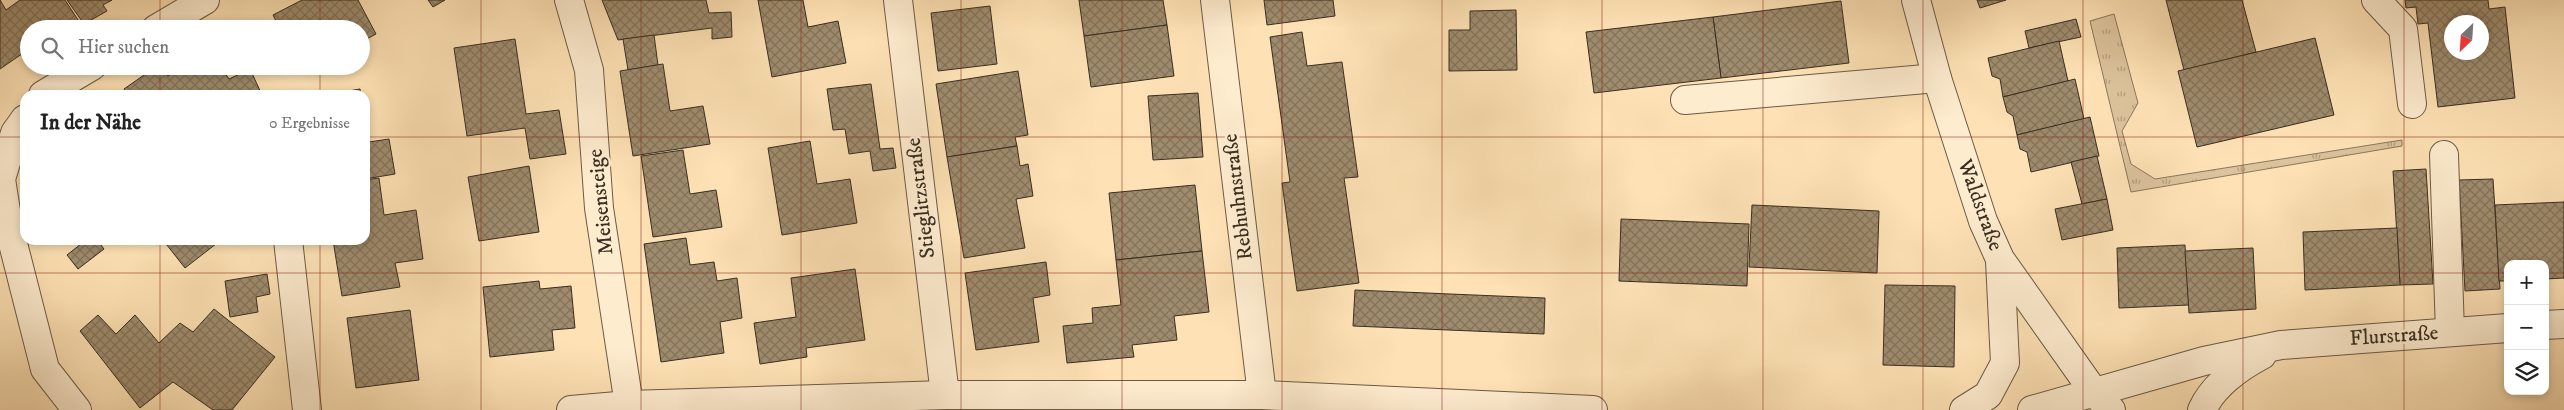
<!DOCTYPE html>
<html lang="de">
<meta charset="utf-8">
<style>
body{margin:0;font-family:"IM FELL DW Pica",serif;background:#f2f2f2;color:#222}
.controls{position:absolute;right:15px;bottom:15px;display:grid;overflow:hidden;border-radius:10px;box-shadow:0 2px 8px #0003}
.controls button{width:45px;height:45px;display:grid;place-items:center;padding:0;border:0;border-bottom:1px solid #e0e0e0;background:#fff;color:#222;font:25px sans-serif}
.compass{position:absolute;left:2444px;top:15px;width:45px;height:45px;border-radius:50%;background:#fff;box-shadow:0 2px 8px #0003;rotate:205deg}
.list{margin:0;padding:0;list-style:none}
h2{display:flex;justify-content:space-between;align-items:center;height:65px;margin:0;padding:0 20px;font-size:21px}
h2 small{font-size:16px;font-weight:400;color:#767676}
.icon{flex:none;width:28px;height:28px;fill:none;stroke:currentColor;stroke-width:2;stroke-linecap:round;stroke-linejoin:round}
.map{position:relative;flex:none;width:2564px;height:410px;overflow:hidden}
.search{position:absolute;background:#fff;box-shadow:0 2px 8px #0003;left:20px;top:20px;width:350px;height:55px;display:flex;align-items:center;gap:12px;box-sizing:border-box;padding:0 18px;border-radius:28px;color:#767676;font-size:19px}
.panel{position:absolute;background:#fff;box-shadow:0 2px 8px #0003;left:20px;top:90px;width:350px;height:155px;border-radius:15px}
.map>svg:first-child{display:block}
.grass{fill:url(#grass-tufts);stroke:#8a785e}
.building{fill:url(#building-cross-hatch);stroke:#382e21;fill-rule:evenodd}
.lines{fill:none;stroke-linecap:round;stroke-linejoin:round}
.minor-casing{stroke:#6a5b46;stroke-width:30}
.minor{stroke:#feeccf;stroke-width:28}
.grid{fill:none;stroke:#8f2418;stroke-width:1;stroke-opacity:0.55}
.labels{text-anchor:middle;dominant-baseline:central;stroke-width:5;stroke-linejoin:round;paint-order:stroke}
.street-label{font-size:21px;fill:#382e21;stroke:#feeccf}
</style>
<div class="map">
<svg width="2564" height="410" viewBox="0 0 2564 410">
<defs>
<pattern id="grass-tufts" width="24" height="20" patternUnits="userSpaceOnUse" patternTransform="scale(1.25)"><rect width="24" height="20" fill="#dcc39c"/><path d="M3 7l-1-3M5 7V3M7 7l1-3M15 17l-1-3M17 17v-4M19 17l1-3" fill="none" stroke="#b39f7f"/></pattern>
<pattern id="building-cross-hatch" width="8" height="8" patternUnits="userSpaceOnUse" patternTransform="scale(1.25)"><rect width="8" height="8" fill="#9f8c6e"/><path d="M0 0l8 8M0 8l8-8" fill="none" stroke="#83735a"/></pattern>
</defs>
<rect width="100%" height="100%" fill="#fee2b5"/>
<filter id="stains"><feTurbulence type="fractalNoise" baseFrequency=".004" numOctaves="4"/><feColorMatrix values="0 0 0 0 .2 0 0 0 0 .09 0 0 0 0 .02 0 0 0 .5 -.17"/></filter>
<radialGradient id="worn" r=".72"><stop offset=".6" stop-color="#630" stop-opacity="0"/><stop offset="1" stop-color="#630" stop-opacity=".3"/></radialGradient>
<!-- grass -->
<path class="grass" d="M 2114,14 L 2138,103 L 2122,131 L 2131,164 L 2155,179 L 2402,140 L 2402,146 L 2131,192 L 2090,21 Z"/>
<!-- building -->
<g class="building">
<path d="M 0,0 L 6,10 L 20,0 L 65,0 L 82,26 L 78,29 L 64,29 L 62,26 L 58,29 L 29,29 L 29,49 L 0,69 Z"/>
<path d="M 67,0 L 112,0 L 103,5 L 107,11 L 84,24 Z"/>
<path d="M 302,0 L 358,0 L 376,34 L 361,42 L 361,29 L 280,29 L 273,15 Z"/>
<path d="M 428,0 L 445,0 L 433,7 Z"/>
<path d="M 602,0 L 706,0 L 709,13 L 731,12 L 732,37 L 712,39 L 712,28 L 618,40 Z"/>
<path d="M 758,0 L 803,0 L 808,27 L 838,21 L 846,63 L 772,77 Z"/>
<path d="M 1079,0 L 1163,0 L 1167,25 L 1084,36 Z"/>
<path d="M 1264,0 L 1333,0 L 1335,16 L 1267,25 Z"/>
<path d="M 1977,0 L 2006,0 L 1980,8 Z"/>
<path d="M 2166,0 L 2242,0 L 2256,52 L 2184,70 Z"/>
<path d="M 2405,0 L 2488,0 L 2489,9 L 2505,7 L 2515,98 L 2438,107 L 2428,23 L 2418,24 L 2416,7 L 2406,8 ZM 2452,22 L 2482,22 L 2482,52 L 2452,52 Z"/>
<path d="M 1841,1 L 1849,63 L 1721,78 L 1713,17 Z"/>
<path d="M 990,6 L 997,64 L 938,71 L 931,13 Z"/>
<path d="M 1516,10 L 1517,70 L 1449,71 L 1449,30 L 1470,30 L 1470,11 Z"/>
<path d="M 1713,17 L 1721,78 L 1594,93 L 1586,32 Z"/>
<path d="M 2076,19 L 2081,37 L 2029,48 L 2025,31 Z"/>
<path d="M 1167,25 L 1174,76 L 1091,87 L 1084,36 Z"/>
<path d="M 1302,32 L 1307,66 L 1342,62 L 1358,177 L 1344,178 L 1359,283 L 1297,291 L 1282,183 L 1290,182 L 1270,37 Z"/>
<path d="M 654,35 L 658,65 L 628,70 L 623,39 Z"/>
<path d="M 2315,38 L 2334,115 L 2197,147 L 2178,71 Z"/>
<path d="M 515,39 L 526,114 L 559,110 L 566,154 L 530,159 L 525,128 L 467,136 L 454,48 Z"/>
<path d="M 2059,41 L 2068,81 L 2003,97 L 2000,79 L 1992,76 L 1988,58 Z"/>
<path d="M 663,64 L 670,111 L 703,106 L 710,144 L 633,156 L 620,71 Z"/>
<path d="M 157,66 L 162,66 L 168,76 L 185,66 L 220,66 L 229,79 L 250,69 L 262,95 L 128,95 L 124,89 Z"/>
<path d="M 300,66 L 316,66 L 304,73 Z"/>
<path d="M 1018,71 L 1028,135 L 1015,137 L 1017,146 L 947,157 L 936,84 Z"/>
<path d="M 2075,79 L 2084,119 L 2017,135 L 2013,116 L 2007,112 L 2003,97 Z"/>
<path d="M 871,84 L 880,149 L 893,148 L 896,168 L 873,171 L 870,151 L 849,154 L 845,129 L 833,130 L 827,89 Z"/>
<path d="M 360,89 L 361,95 L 326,95 Z"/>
<path d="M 1198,93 L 1203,157 L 1153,160 L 1148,96 Z"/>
<path d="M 2090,117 L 2099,156 L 2031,172 L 2027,152 L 2020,149 L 2017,135 Z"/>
<path d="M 365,118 L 369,142 L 389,139 L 395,174 L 365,179 Z"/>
<path d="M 810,141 L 817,184 L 850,179 L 857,223 L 782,235 L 768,148 Z"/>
<path d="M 1017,146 L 1020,166 L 1028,164 L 1033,196 L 1016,199 L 1025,248 L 964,258 L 947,157 Z"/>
<path d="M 683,150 L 690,194 L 716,190 L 722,227 L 653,237 L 641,156 Z"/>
<path d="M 2097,156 L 2107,199 L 2082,204 L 2071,162 Z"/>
<path d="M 529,166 L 539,232 L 479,241 L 468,177 Z"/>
<path d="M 2426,169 L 2433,284 L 2400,285 L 2393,171 Z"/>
<path d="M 379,178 L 384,215 L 416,210 L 423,259 L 395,263 L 400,287 L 342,296 L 333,240 L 365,240 L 365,180 Z"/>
<path d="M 2493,179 L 2500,289 L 2465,291 L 2459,180 Z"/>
<path d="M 1195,185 L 1202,251 L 1116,260 L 1109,193 Z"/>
<path d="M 2107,199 L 2113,230 L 2062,240 L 2055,209 Z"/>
<path d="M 2564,202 L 2564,278 L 2545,279 L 2545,264 L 2508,264 L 2508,281 L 2499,281 L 2495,205 Z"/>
<path d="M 1752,205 L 1879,211 L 1877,273 L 1749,267 Z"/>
<path d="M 1621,219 L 1749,224 L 1747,286 L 1619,281 Z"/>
<path d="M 2397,228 L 2400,285 L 2305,290 L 2303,232 Z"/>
<path d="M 686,238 L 690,265 L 714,262 L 717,281 L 737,278 L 742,318 L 720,322 L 724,353 L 661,362 L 644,244 Z"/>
<path d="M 86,240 L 97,240 L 104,249 L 78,269 L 67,255 Z"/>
<path d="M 163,240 L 221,240 L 185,268 Z"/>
<path d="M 2185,245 L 2189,305 L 2119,308 L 2117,248 Z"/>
<path d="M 2253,248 L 2256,309 L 2189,313 L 2185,251 Z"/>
<path d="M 1202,251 L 1209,312 L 1174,316 L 1177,340 L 1132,345 L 1134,357 L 1067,363 L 1063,326 L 1093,323 L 1092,308 L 1121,305 L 1116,260 Z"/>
<path d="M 1046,262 L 1050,295 L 1033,298 L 1039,342 L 976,350 L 965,273 Z"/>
<path d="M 855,269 L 865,340 L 806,348 L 807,357 L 760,364 L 754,323 L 796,317 L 791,278 Z"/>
<path d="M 267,274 L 270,294 L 256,297 L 258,312 L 230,317 L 225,281 Z"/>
<path d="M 539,281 L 540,289 L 571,286 L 575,328 L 552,330 L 554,350 L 490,357 L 483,287 Z"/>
<path d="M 1885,285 L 1955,286 L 1954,367 L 1883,365 Z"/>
<path d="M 1355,290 L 1545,298 L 1544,334 L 1353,326 Z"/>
<path d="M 214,309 L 275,357 L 232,410 L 213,410 L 173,382 L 140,408 L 80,331 L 98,315 L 116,334 L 135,315 L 159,343 L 180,323 L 193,332 Z"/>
<path d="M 410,310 L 419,380 L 356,388 L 347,318 Z"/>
</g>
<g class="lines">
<defs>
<g id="minor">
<path d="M 569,0 L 589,70 L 599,208 L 629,405"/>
<path d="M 898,0 L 945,395"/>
<path d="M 1215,0 L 1262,395"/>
<path d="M 1916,0 L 1937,78 L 1983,221 L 2000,259 L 2094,392 L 2111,410"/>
<path d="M 2376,0 L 2403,29 L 2412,104"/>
<path d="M 156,29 L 205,0"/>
<path d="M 43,95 L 92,66"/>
<path d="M 1685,100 L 1937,78"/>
<path d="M 25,119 L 15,133 L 1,179 L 8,224 L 45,369 L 77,410"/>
<path d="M 2444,155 L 2450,332"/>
<path d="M 288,240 L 307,410"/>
<path d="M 2545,325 L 2564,324"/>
<path d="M 571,410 L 629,405 L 945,395 L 1262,395 L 1593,410"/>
<path d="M 1964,410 L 1988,395 L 2005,363 L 2000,261"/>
<path d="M 2032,410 L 2204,361 L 2281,345 L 2508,328"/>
<path d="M 2202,410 C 2213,386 2239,367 2262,355"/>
</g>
</defs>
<!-- minor casing -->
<use href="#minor" class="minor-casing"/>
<!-- minor -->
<use href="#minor" class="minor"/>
</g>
<!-- grid -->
<path class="grid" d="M 160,0 L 160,29M 320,0 L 320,29M 481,0 L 481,410M 641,0 L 641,410M 801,0 L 801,410M 961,0 L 961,410M 1122,0 L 1122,410M 1282,0 L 1282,410M 1442,0 L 1442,410M 1602,0 L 1602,410M 1763,0 L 1763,410M 1923,0 L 1923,410M 2083,0 L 2083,410M 2243,0 L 2243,410M 2404,0 L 2404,410M 160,66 L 160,95M 320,66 L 320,95M 0,137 L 25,137M 365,137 L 2564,137M 160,240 L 160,410M 320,240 L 320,410M 0,273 L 2508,273M 2545,273 L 2564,273"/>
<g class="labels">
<!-- street labels -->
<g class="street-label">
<text transform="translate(1238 197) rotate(-97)">Rebhuhnstraße</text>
<text transform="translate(921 198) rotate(-97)">Stieglitzstraße</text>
<text transform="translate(601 202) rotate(-96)">Meisensteige</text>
<text transform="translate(1980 205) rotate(70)">Waldstraße</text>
<text transform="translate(2394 336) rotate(-4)">Flurstraße</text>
</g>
</g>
<rect width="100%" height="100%" filter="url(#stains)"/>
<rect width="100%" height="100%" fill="url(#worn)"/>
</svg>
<div class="controls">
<button>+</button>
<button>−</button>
<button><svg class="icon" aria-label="layers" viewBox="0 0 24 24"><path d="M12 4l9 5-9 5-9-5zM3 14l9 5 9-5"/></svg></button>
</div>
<svg class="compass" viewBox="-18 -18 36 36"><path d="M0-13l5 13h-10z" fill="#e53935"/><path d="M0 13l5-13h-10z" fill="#767676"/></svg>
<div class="search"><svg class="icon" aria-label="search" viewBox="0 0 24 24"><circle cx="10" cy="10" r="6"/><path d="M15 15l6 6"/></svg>Hier suchen</div>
<section class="panel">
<h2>In der Nähe<small>0 Ergebnisse</small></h2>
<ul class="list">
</ul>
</section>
</div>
